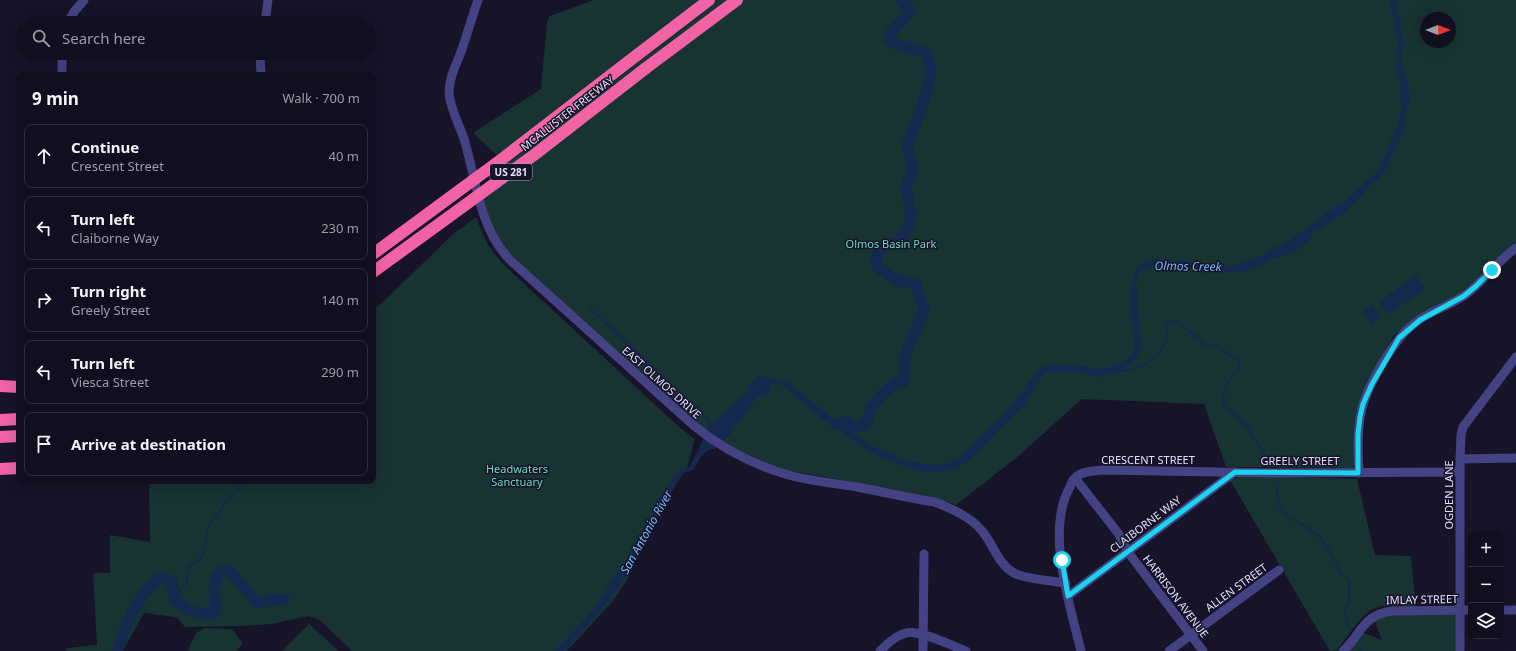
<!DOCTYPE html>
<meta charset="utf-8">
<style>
body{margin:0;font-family:"Noto Sans",sans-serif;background:#1e1c2c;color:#f1f3f6}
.controls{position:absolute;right:12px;bottom:12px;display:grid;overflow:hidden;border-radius:8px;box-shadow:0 4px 16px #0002}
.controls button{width:36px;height:36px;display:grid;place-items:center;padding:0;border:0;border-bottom:1px solid #302e3d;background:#110e1f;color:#f1f3f6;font:20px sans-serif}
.compass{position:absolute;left:1420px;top:12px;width:36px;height:36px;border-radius:50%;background:#110e1f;box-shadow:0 4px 16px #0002;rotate:90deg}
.stop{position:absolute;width:12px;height:12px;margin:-9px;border:3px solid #1ad5ec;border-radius:50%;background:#fff}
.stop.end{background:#1ad5ec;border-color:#fff;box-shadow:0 1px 4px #0008}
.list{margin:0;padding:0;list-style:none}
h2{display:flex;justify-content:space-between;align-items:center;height:52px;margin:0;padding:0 16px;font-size:17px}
h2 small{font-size:13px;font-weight:400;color:#9c9ca4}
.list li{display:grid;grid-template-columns:26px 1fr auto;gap:12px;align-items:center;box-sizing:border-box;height:64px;margin:0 8px 8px;padding:0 8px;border:1px solid #302e3d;border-radius:8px}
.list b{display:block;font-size:15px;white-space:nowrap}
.list p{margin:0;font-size:13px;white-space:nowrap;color:#9c9ca4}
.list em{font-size:13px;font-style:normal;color:#9c9ca4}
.icon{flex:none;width:22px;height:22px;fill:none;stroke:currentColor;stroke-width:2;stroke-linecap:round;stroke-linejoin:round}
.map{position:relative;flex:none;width:1516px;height:651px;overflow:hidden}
.search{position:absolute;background:#110e1f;box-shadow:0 4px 16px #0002;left:16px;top:16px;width:360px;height:44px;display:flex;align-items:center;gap:10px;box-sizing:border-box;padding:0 14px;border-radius:22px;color:#9c9ca4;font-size:15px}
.panel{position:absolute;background:#110e1f;box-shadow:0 4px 16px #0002;left:16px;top:72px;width:360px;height:412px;border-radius:8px}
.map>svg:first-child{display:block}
.green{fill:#173332;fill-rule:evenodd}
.water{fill:#14294d}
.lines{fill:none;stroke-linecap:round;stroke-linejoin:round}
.stream{stroke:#14294d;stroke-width:2}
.river{stroke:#14294d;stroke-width:11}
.minor{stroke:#454284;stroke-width:9}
.highway{stroke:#f263a6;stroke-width:12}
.highway-bridge{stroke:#f263a6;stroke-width:12}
.route{stroke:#1ad5ec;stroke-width:5}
.labels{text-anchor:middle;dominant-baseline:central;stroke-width:3;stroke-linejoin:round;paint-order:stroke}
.shield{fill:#171329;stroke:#a5a1bd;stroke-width:1}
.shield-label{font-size:10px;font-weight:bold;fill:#e2defc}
.street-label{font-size:11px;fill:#e2defc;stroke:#171329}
.park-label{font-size:11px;fill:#6fd8bf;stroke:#171329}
.water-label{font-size:12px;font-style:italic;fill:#75b8f4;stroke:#171329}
</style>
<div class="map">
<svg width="1516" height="651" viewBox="0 0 1516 651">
<rect width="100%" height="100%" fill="#171329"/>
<!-- green -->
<g class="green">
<path d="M 594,0 L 1516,0 L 1516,243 L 1504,252 L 1471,284 L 1451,300 L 1419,318 L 1394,335 L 1362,395 L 1356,415 L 1354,428 L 1354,465 L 1353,468 L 1226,467 L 1204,404 L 1082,399 L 1016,458 L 956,505 L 935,498 L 786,470 L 767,463 L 736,449 L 704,429 L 503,248 L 490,222 L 483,196 L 515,172 L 473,133 L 541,89 L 547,21 L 550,16 ZM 1426,18 L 1450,18 L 1450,42 L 1426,42 Z"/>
<path d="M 476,217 C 485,241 489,249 506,267 L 678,426 L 695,439 L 687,468 L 660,509 L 629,577 L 613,601 L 567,651 L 352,651 L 320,620 L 309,616 L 272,624 L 241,626 L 185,627 L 176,617 L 144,613 L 123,651 L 65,651 L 67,648 L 97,645 L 93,573 L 110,573 L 110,535 L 150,542 L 149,481 L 373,481 L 373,310 L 381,304 L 453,234 Z"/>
<path d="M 1242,476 L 1357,479 L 1375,555 L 1411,556 L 1416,607 L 1382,606 C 1363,608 1349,636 1337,650 L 1330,651 L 1230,480 Z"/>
<path d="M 1457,614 L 1457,651 L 1348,651 L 1362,632 L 1382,640 L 1374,619 L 1382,615 Z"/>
<path d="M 309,624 L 339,651 L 282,651 Z"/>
<path d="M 205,628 L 232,629 L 243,643 L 237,651 L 190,651 L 188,649 L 196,633 Z"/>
</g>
<!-- water -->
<g class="water">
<path d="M 1389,0 L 1396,0 L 1404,45 L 1400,61 L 1408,82 L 1409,102 L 1405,117 L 1405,127 L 1384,173 L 1371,184 L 1362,196 L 1342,214 L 1259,266 L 1240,272 L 1205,272 L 1181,267 L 1161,266 L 1144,269 L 1139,272 L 1136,284 L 1141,344 L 1139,353 L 1136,359 L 1124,369 L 1110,374 L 1100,377 L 1093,376 L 1083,372 L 1046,372 L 1043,374 L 1026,402 L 973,457 L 955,469 L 947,471 L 923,472 L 904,466 L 879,456 L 860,445 L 830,423 L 821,419 L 815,412 L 783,385 L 772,383 L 769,391 L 763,398 L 749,385 L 757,376 L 777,380 L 788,383 L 832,418 L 870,445 L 905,460 L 923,464 L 947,464 L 958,459 L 1010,408 L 1040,368 C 1051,364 1072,365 1084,366 C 1089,367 1094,369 1099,369 C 1112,369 1131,361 1135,348 C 1133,330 1125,277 1140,265 C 1158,252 1210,268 1233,265 C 1254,263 1294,238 1312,225 C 1322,218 1332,207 1344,202 L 1379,170 L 1400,119 L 1401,112 L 1400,78 L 1397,73 L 1396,66 L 1398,40 Z"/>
<path d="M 1416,275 L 1425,289 L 1388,314 L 1379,302 Z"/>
<path d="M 1372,305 L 1381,318 L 1372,324 L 1363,312 Z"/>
<path d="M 741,396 L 753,405 L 727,438 L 715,449 C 704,449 698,461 694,470 L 683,473 L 660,508 L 634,564 L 609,600 L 565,651 L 555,651 L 592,611 L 605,592 L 612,579 L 623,567 L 651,517 L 658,498 L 680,470 L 690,466 L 709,428 Z"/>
</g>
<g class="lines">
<!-- stream -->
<g class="stream">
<path d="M 590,308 L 707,419 L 711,428"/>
<path d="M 1119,371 L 1127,371 L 1145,365 L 1163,348 L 1168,333 L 1166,326 L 1171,321 L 1179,323 L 1206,345 L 1217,346 L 1238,360 L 1240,366 C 1238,373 1233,375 1228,382 C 1224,387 1223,397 1223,404 L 1247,427 L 1267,458"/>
<path d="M 1277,485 C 1277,524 1292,513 1316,534 C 1328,544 1335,561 1342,575 L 1348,577 C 1350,582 1350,598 1348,603 C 1348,604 1345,607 1345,609 C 1343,615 1349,625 1351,630"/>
<path d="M 175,595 L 186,584 L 189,567 L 203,556 L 208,526 L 230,497 L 246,481"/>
<path d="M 1358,648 L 1361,651"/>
</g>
<!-- river -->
<g class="river">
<path d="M 1277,253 L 1293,246 L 1307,235"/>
<path d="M 737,411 L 762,383 L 766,383"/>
<path d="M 836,424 L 848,422 L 856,427 L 862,427 L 867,421 L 871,408 L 881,395 L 895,383 L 902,383 L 904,380 L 905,355 L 924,310 L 916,286 L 910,282 L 897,281 L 878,267 L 876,263 L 877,254 L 885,246 L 899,243 L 910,223 L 911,214 L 906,187 L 912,173 L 912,164 L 907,147 L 908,143 C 915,123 932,88 930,68 C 930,63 927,58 925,53 L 896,44 L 889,40 L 891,32 L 909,13 L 910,10 L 901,0"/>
<path d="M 117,651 C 126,624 137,598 158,578 L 165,578 L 172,582 L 175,601 C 188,610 196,616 213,613 L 216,609 L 214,585 L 218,574 L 225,570 L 231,572 L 257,603 L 284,599"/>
</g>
<!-- minor -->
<g class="minor">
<path d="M 478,0 C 472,17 467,35 461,52 C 456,65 449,78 449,93 C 450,108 459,124 464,139 C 477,181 478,225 509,259 L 693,425 C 720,447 752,464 785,474 C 808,481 833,483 857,487 C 883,492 909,498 935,502 C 952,509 971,517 982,531 C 994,545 997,563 1014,573 C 1025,579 1052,581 1066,583"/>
<path d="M 68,23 L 74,12 L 84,0"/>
<path d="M 265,23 L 268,0"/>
<path d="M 260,53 L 261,75"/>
<path d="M 62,75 L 62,53"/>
<path d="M 1460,459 L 1516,458"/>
<path d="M 1359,473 C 1358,454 1357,436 1360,418 C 1363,394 1384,358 1399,339 C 1404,332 1412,325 1419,320 C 1433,310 1451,305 1465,295 C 1484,281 1497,261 1516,248"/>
<path d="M 1075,478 L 1118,533 L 1128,552 L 1203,651"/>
<path d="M 1068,596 L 1235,472"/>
<path d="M 1501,610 L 1516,610"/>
<path d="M 880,651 C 887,644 895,636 906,633 C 918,629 953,646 966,651"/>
<path d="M 923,651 L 924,554"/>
<path d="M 1081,651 C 1070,605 1045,531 1070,487 C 1071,484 1073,479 1076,477 C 1083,471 1094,471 1102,470 L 1272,473 L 1460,472"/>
<path d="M 1169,651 L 1279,570"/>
<path d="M 1343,651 C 1362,634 1362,615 1392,611 L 1471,610"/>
<path d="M 1460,651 L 1460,459 L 1461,435 L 1463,427 L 1516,357"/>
</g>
<!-- highway -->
<g class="highway">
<path d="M 637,55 L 709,0"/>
<path d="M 646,68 L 737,0"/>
<path d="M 0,386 L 19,387"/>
<path d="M 0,420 L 19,419"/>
<path d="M 0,437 L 19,436"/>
<path d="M 0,469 L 19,468"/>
</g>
<!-- highway-bridge -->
<g class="highway-bridge">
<path d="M 373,254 L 502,159 L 637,55"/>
<path d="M 373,272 L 534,155 L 646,68"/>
</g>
</g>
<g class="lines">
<!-- route -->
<path class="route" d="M 1062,560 L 1068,596 L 1235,472 L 1358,473 L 1358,434 L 1360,417 L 1363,404 L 1372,384 L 1399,338 L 1420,320 L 1464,296 L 1476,286 L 1492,270"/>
</g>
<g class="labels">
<!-- shield labels -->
<rect class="shield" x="490" y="164" width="42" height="16" rx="3"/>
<g class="shield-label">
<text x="511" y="172">US 281</text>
</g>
<!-- street labels -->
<g class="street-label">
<text transform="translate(567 113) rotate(-38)">MCALLISTER FREEWAY</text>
<text transform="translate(662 382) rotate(42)">EAST OLMOS DRIVE</text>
<text x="1148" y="459">CRESCENT STREET</text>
<text x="1300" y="460">GREELY STREET</text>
<text transform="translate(1448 495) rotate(-90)">OGDEN LANE</text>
<text transform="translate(1145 524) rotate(-37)">CLAIBORNE WAY</text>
<text transform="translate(1236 587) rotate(-36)">ALLEN STREET</text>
<text transform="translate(1176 596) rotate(53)">HARRISON AVENUE</text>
<text transform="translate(1422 599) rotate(-1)">IMLAY STREET</text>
</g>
<!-- park labels -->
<g class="park-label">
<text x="891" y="243">Olmos Basin Park</text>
<text x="517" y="468">Headwaters<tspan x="517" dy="13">Sanctuary</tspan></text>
</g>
<!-- water labels -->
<g class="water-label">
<text transform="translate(1188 266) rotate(1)">Olmos Creek</text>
<text transform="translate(646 532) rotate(-61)">San Antonio River</text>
</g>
</g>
</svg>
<div class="controls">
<button>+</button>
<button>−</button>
<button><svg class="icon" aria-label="layers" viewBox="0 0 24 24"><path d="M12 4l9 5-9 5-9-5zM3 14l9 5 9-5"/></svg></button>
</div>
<svg class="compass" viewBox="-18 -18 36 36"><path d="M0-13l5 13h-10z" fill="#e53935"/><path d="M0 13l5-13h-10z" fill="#9c9ca4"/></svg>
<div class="stop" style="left:1062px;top:560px"></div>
<div class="stop end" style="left:1492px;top:270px"></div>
<div class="search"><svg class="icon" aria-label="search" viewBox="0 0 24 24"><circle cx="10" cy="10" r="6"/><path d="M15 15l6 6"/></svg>Search here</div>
<section class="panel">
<h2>9 min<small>Walk · 700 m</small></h2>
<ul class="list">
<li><svg class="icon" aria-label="ahead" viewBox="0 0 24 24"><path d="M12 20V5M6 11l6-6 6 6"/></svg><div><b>Continue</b><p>Crescent Street</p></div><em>40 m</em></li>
<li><svg class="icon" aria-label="left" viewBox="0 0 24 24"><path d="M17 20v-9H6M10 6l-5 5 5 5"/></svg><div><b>Turn left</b><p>Claiborne Way</p></div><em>230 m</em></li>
<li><svg class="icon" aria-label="right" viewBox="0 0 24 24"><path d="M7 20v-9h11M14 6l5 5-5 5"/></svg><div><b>Turn right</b><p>Greely Street</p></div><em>140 m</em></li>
<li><svg class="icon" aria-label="left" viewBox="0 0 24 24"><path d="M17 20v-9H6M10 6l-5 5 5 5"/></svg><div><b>Turn left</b><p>Viesca Street</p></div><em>290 m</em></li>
<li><svg class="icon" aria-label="arrive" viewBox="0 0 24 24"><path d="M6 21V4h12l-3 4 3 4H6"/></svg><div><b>Arrive at destination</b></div></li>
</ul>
</section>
</div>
